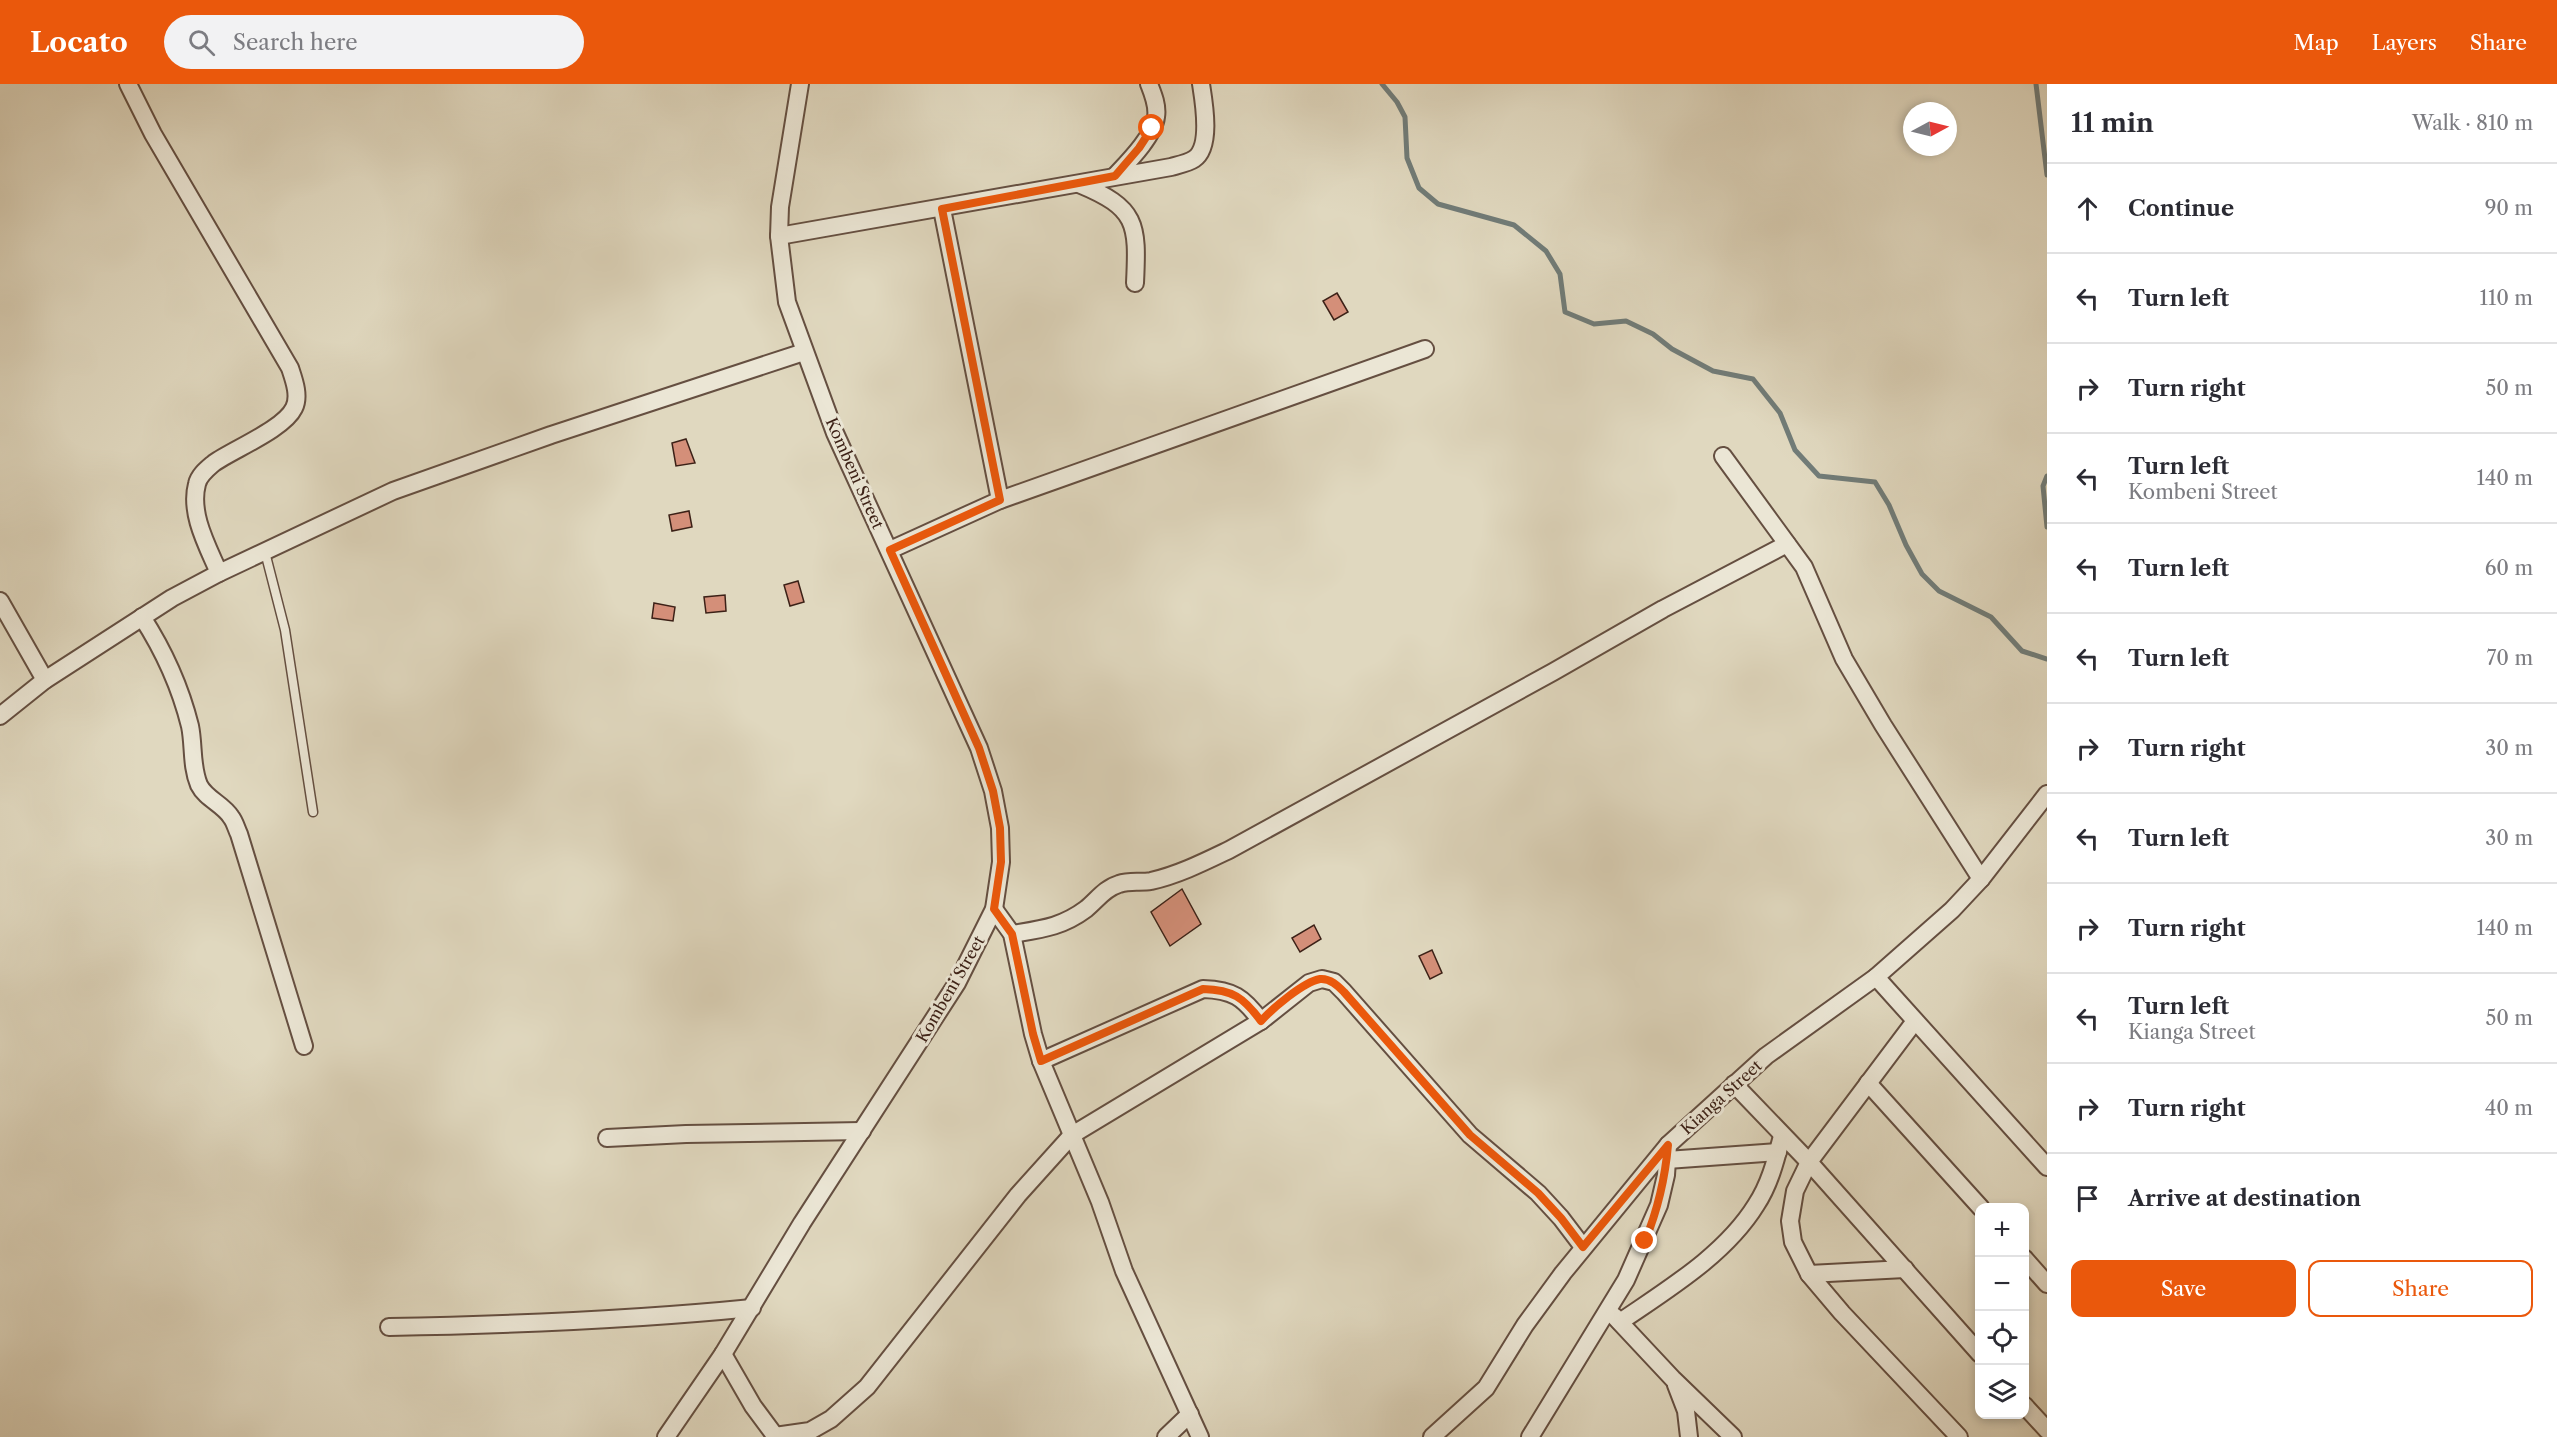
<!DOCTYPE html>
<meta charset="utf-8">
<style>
body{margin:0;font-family:"Libre Caslon Text",serif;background:#f2f2f3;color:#2b2b33}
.controls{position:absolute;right:18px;bottom:18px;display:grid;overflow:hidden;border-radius:12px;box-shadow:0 3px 9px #0003}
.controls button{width:54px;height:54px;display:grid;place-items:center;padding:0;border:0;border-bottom:2px solid #e1e1e2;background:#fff;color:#2b2b33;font:30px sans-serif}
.compass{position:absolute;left:1903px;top:18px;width:54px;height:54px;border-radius:50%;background:#fff;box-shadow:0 3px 9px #0003;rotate:83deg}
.stop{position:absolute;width:18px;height:18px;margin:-14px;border:4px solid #ea580c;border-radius:50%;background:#fff}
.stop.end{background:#ea580c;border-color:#fff;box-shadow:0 2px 6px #0008}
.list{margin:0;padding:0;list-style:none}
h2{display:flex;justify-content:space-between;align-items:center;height:78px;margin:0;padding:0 24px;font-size:26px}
h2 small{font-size:20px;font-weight:400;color:#7c7c81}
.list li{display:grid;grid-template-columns:39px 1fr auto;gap:18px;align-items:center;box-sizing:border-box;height:90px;padding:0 24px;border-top:2px solid #e1e1e2}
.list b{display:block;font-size:22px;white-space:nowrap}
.list p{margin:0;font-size:20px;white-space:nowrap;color:#7c7c81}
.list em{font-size:20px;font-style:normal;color:#7c7c81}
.actions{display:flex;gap:12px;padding:18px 24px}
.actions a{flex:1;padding:14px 0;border:2px solid #ea580c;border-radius:12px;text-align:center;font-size:21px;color:#ea580c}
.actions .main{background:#ea580c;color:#fff}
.icon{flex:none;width:33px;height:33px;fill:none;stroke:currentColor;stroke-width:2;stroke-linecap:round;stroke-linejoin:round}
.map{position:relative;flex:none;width:2047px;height:1353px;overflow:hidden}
header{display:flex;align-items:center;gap:36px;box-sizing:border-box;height:84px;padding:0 30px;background:#ea580c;color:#fff}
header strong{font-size:28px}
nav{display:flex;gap:33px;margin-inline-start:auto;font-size:21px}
.search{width:420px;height:54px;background:#f2f2f3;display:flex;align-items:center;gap:15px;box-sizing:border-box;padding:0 21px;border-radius:33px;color:#7c7c81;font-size:22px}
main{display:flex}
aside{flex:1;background:#fff}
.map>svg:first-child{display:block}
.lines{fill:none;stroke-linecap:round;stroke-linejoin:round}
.stream{stroke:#717c78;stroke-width:5}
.building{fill:#d48f79;stroke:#3c2117;stroke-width:1.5}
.lane-casing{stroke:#654f41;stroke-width:11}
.street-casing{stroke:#654f41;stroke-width:20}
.lane{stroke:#ebe6d5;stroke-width:8}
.street{stroke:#ebe6d5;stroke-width:16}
.route{stroke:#ea580c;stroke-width:8}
.labels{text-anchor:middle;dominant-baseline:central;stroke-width:6;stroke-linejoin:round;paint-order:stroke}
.street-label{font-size:16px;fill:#3c2117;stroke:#ebe6d5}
</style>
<header>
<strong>Locato</strong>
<div class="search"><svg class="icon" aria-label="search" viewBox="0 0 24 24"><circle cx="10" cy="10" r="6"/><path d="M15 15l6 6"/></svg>Search here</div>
<nav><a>Map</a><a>Layers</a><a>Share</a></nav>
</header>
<main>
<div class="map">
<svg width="2047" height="1353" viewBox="0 0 2047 1353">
<rect width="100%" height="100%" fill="#e0d8bf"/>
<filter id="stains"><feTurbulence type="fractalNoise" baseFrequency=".00333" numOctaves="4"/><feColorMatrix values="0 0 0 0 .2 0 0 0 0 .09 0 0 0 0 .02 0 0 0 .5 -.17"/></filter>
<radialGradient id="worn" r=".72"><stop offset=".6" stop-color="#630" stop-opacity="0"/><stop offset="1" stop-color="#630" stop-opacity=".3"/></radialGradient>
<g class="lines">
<!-- stream -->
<g class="stream">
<path d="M 1382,0 L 1397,18 L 1405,33 L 1407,74 L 1419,104 L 1438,120 L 1514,141 L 1546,167 L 1560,190 L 1565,228 L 1594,240 L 1626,237 L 1653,250 L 1672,265 L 1713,287 L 1753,295 L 1780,329 L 1795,366 L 1819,392 L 1875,398 L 1889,421 L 1906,461 L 1922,490 L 1939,507 L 1991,533 L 2022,567 L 2047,575"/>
<path d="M 2036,0 L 2047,91"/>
<path d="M 2047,392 L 2043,402 L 2047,443"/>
</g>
</g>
<!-- building -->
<g class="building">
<path d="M 1337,209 L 1348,228 L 1334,236 L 1323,217 Z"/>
<path d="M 686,355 L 695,379 L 676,382 L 672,359 Z"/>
<path d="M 689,427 L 692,443 L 672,447 L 669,431 Z"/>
<path d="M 798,497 L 804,518 L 790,522 L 784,501 Z"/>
<path d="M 725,511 L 726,527 L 706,529 L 704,513 Z"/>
<path d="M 654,519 L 675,523 L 673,537 L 652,534 Z"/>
<path d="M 1182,805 L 1201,840 L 1170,862 L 1151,828 Z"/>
<path d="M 1314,841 L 1321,855 L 1300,868 L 1292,854 Z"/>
<path d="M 1432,866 L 1442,889 L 1430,895 L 1419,872 Z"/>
</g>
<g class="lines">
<defs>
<path id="lane" d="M 265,468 L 285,546 L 313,728"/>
<g id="street">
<path d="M 128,0 L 153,50 L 290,284 C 294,296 300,312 294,324 C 284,345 234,365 214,379 C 207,385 199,391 197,400 C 189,430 208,463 219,489"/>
<path d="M 1115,92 C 1128,78 1154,52 1156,33 C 1158,22 1153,10 1149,0"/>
<path d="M 1079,100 C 1137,124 1138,139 1135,199"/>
<path d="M 942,125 L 1000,416"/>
<path d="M 779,152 L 1171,83 C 1178,81 1188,79 1194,75 C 1212,63 1204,19 1201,0"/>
<path d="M 1723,372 L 1804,483 L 1844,575 L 1883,641 L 1981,795"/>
<path d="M 890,466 L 1000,416 L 1425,265"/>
<path d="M 0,517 L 45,596"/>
<path d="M 142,533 C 164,567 180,602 190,642 C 194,661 191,682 199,701 C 206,715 223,720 231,733 C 235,738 236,744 239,750 L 304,962"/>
<path d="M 0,632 L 45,596 L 172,514 L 219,489 L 393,407 L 551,351 L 804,268"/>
<path d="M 994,825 L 1012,850 L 1033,950 L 1041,977 L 1100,1118 L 1124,1187 L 1200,1353"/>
<path d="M 1012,850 C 1042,845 1062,843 1086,825 C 1097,816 1105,804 1119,800 C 1130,796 1140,799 1151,797 C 1178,791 1204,778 1229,766 L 1553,588 L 1663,525 L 1787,460"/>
<path d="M 1876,893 L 2047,1083"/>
<path d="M 1915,937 L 1809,1078 L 1795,1107 L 1790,1137 L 1793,1158 L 1809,1190 L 1842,1229 L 1959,1353"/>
<path d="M 1041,977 L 1203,905 C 1233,906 1243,913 1261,937"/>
<path d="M 1868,999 L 1981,1124"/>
<path d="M 1734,1000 L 1809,1078 L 1980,1270"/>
<path d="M 607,1054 L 686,1050 L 862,1047"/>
<path d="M 1667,1076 L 1778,1068"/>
<path d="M 2024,1174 L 2047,1200"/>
<path d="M 1809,1190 L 1905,1185"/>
<path d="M 1614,1232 L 1673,1295 L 1733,1353"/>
<path d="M 1620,1238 C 1668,1205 1725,1171 1756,1121 C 1770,1100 1776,1075 1782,1052"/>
<path d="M 389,1243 C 510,1241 631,1236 752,1224"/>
<path d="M 723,1270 L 753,1322 L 776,1353"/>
<path d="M 1676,1301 L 1686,1327 L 1689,1353"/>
<path d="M 2024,1321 L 2047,1346"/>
<path d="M 775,1352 L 810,1347 L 831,1335 L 867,1303 L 1018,1111 L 1072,1051 L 1261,937 L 1309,899 L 1322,895 L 1334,898 L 1344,908 L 1470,1051 L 1538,1109 L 1561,1134 L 1583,1163"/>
<path d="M 666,1353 L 723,1270 L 802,1139 L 957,899 L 994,825 L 1001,778 L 1000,744 L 993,707 L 979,664 L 835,349 L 787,218 L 779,152 L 780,123 L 800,0"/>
<path d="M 1166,1353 L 1190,1330"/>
<path d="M 1432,1353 L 1486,1304 L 1525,1241 L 1563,1189 L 1668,1061 L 1766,972 L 1876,893 L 1952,826 L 1981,795 L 2047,710"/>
<path d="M 1530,1353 L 1626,1196 L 1659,1121 L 1666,1091 L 1668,1061"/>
</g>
</defs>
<!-- lane casing -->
<use href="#lane" class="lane-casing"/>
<!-- street casing -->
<use href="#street" class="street-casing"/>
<!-- lane -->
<use href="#lane" class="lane"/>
<!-- street -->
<use href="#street" class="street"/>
</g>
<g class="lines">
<!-- route -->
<path class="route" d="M 1152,44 L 1139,64 L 1115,92 L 942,125 L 1000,416 L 890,466 L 979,664 L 993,707 L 1000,744 L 1001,778 L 994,825 L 1012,850 L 1033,950 L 1041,977 L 1203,905 C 1233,906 1243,913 1261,937 C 1272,925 1303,898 1320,895 C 1330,894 1338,902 1344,908 L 1470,1051 L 1538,1109 L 1561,1134 L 1583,1163 L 1668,1061 C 1665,1096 1658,1125 1645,1157"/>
</g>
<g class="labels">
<!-- street labels -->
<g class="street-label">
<text transform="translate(855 389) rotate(66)">Kombeni Street</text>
<text transform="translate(950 905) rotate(-60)">Kombeni Street</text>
<text transform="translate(1721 1013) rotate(-42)">Kianga Street</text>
</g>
</g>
<rect width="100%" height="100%" filter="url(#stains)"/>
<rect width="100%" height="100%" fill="url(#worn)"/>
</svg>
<div class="controls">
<button>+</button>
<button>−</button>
<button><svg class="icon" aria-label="locate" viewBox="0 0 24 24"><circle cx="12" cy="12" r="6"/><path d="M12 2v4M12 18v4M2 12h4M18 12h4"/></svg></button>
<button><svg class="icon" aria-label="layers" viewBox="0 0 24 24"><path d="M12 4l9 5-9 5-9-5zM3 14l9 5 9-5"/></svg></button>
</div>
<svg class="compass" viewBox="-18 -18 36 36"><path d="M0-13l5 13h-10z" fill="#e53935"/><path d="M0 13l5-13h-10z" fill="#7c7c81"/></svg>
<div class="stop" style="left:1152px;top:44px"></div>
<div class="stop end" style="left:1645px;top:1157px"></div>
</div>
<aside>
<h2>11 min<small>Walk · 810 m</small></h2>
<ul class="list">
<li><svg class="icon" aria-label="ahead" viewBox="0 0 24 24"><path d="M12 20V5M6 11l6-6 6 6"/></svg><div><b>Continue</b></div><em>90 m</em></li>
<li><svg class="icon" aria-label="left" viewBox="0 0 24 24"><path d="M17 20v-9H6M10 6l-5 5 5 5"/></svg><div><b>Turn left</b></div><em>110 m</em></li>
<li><svg class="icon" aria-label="right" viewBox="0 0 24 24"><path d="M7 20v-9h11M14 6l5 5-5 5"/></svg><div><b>Turn right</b></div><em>50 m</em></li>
<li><svg class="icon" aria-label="left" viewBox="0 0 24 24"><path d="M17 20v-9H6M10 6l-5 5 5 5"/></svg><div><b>Turn left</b><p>Kombeni Street</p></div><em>140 m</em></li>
<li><svg class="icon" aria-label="left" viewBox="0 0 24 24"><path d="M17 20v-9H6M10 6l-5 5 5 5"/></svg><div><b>Turn left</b></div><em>60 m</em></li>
<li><svg class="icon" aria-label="left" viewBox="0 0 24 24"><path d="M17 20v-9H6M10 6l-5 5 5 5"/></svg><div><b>Turn left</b></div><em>70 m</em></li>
<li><svg class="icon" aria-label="right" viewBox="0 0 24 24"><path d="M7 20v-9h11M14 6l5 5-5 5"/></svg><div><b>Turn right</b></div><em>30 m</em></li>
<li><svg class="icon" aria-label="left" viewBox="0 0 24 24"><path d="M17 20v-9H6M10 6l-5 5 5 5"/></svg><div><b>Turn left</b></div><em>30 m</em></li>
<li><svg class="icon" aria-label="right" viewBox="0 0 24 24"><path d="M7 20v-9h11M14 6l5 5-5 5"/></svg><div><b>Turn right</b></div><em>140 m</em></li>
<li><svg class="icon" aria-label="left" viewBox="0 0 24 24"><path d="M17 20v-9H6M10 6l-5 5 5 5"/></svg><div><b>Turn left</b><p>Kianga Street</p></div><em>50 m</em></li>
<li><svg class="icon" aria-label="right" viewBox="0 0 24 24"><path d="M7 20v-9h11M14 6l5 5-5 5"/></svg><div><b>Turn right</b></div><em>40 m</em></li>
<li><svg class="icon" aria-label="arrive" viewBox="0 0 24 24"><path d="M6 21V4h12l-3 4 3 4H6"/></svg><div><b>Arrive at destination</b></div></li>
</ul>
<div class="actions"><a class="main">Save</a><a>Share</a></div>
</aside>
</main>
